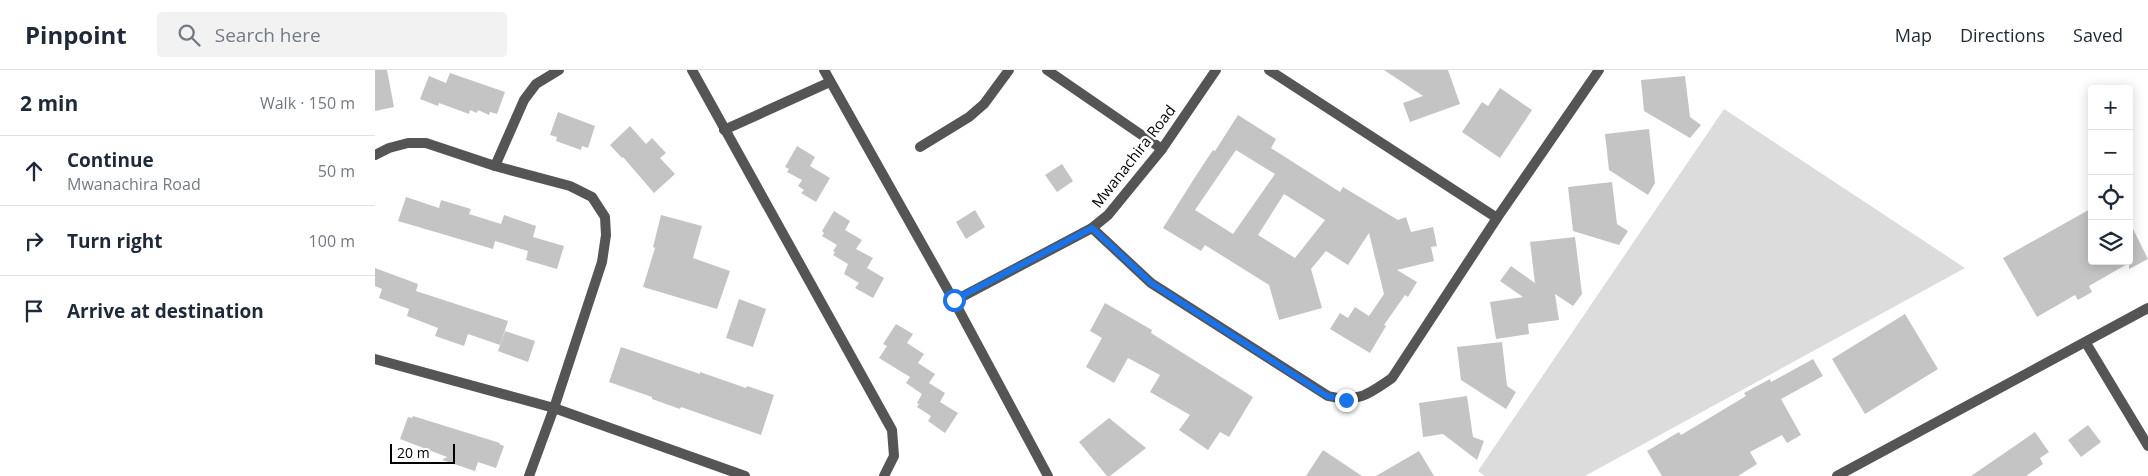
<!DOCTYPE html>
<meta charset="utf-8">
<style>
body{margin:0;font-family:"Open Sans",sans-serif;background:#f2f2f3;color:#1f2937}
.controls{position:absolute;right:15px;top:15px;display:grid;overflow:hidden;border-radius:5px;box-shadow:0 2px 12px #0003}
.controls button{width:45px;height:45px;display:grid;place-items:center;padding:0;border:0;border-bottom:1px solid #e0e1e3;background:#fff;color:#1f2937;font:25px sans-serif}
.scale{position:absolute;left:15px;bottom:12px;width:65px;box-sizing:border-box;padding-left:5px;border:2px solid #000;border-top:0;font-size:14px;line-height:18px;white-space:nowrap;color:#000;-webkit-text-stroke:4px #fff;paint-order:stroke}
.stop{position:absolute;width:15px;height:15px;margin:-11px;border:4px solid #1a73e8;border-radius:50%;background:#fff}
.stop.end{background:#1a73e8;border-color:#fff;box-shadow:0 1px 5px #0008}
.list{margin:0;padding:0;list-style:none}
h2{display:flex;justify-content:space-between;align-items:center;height:65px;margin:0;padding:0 20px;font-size:21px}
h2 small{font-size:16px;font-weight:400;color:#747a83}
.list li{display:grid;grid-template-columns:32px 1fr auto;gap:15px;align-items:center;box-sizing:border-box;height:70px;padding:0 20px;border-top:1px solid #e0e1e3}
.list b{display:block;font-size:19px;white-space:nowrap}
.list p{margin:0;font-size:16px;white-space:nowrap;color:#747a83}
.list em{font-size:16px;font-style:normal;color:#747a83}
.icon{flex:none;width:28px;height:28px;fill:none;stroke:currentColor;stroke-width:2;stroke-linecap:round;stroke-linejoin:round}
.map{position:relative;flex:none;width:1773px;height:406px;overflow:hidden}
header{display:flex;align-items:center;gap:30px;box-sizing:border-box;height:70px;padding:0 25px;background:#fff;border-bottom:1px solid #e0e1e3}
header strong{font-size:24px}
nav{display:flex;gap:28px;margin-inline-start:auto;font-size:18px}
.search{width:350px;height:45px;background:#f2f2f3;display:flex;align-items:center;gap:12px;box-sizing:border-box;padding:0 18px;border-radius:5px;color:#747a83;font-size:19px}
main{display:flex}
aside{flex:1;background:#fff}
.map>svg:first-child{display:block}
.green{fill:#dcdcdc}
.building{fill:#c4c4c4;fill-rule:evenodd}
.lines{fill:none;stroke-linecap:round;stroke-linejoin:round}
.street{stroke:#555;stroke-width:10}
.route{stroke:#1a73e8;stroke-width:6}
.labels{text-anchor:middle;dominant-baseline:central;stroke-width:5;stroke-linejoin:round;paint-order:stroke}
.street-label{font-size:15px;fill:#000;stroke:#fff}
</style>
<header>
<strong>Pinpoint</strong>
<div class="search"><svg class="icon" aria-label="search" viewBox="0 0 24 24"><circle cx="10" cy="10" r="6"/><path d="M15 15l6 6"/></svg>Search here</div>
<nav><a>Map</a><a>Directions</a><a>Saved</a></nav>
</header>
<main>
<aside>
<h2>2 min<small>Walk · 150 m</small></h2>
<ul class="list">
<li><svg class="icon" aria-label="ahead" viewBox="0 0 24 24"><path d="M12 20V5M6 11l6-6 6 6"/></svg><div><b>Continue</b><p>Mwanachira Road</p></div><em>50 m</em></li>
<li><svg class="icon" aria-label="right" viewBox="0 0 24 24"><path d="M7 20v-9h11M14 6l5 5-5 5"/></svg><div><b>Turn right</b></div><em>100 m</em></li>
<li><svg class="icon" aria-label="arrive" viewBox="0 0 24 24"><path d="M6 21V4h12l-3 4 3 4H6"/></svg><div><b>Arrive at destination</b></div></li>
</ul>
</aside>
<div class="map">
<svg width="1773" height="406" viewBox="0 0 1773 406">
<rect width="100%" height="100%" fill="#fff"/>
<!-- green -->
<path class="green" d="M 1349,39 L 1590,198 L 1210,406 L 1110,406 L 1103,401 Z"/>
<!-- building -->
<g class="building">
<path d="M 0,0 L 12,0 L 19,37 L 0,41 Z"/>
<path d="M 1009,0 L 1073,0 L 1085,34 L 1035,52 L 1028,33 L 1048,26 Z"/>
<path d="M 75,3 L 130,22 L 122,44 L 115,42 L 114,45 L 103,40 L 102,43 L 95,40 L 94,44 L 64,33 L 63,36 L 45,29 L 54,6 L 71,13 Z"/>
<path d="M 1310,6 L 1315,47 L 1326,55 L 1315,68 L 1269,41 L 1266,10 Z"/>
<path d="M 1125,18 L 1157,40 L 1125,88 L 1087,62 L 1107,32 L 1113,36 Z"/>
<path d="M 183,42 L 220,56 L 213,78 L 207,76 L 206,80 L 181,71 L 182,67 L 175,65 Z"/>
<path d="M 863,45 L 901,69 L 896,78 L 965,122 L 968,117 L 1023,150 L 1031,147 L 1036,162 L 1058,157 L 1062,176 L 1056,177 L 1059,191 L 1022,200 L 1042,212 L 1033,227 L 1030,225 L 1009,255 L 1011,256 L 995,283 L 955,259 L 965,243 L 973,248 L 980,237 L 994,246 L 1009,224 L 994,163 L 973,195 L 951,181 L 936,199 L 947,238 L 904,250 L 894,215 L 830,175 L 826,181 L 788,158 L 822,104 L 838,80 L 840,81 ZM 861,80 L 900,104 L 858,164 L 820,140 ZM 909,124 L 950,150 L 920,188 L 883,165 Z"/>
<path d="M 255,56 L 271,74 L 277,68 L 291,83 L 285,88 L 300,104 L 279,123 L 248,87 L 247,88 L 235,75 Z"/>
<path d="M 1274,59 L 1280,113 L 1273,125 L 1234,100 L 1230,64 Z"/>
<path d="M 422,76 L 440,87 L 435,96 L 455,108 L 441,132 L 426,123 L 429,120 L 423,116 L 427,110 L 412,102 L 414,99 L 410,97 Z"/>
<path d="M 687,94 L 698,111 L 682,122 L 670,105 Z"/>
<path d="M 1237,112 L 1242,154 L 1253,161 L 1244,175 L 1198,161 L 1193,117 Z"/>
<path d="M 31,127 L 64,138 L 66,130 L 96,139 L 94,144 L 126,154 L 129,145 L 161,156 L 158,167 L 189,176 L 182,199 L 151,190 L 153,181 L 120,171 L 118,179 L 23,151 Z"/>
<path d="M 1717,138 L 1717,191 L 1754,191 L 1754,151 L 1773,189 L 1754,199 L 1754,193 L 1714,216 L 1717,222 L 1703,230 L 1700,225 L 1662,247 L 1628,188 Z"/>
<path d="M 600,140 L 610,157 L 591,169 L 581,152 Z"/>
<path d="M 459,141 L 475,151 L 470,160 L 487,170 L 481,179 L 498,188 L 492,198 L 509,208 L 498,228 L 480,218 L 484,213 L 469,204 L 473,194 L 458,185 L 460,182 L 458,181 L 462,175 L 447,166 L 449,163 L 447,161 Z"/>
<path d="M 286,145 L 327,156 L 318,188 L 355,201 L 342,239 L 268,217 L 280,178 L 278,177 Z"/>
<path d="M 1200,167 L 1207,224 L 1198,236 L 1180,224 L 1184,250 L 1153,254 L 1154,264 L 1121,269 L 1115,232 L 1148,227 L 1125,211 L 1136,196 L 1160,213 L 1155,172 Z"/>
<path d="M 0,198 L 43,214 L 41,221 L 133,251 L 125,275 L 93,264 L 89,276 L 60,266 L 63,258 L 32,246 L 34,239 L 4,228 L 7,219 L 0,216 Z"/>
<path d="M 364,229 L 391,239 L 378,277 L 351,268 Z"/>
<path d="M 730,233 L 777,260 L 776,263 L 878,327 L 854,367 L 845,362 L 833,380 L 804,360 L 815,345 L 775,322 L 785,305 L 753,288 L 739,313 L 711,297 L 727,268 L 715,261 Z"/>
<path d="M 1530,244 L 1563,299 L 1490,344 L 1457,289 Z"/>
<path d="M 521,254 L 538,264 L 532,273 L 549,284 L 543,293 L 560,304 L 554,313 L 570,323 L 565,332 L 583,343 L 570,363 L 553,351 L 556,346 L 542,337 L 544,334 L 542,333 L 547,324 L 531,313 L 535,307 L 504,288 L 512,276 L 508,274 Z"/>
<path d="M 130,261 L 160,271 L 153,292 L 123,281 Z"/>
<path d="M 1127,272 L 1132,316 L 1141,322 L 1131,339 L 1086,310 L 1082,277 Z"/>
<path d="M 246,277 L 325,304 L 325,302 L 371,318 L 372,316 L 399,325 L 386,365 L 306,337 L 305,339 L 277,329 L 277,327 L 234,312 Z"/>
<path d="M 1438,289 L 1448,306 L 1406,329 L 1426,365 L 1412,373 L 1407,365 L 1375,382 L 1382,394 L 1363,406 L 1287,406 L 1272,381 L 1304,362 L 1306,365 L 1371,326 L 1369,323 L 1395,309 L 1396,312 Z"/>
<path d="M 1092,326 L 1098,367 L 1109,371 L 1102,390 L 1068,364 L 1048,367 L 1044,333 Z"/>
<path d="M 38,346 L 125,373 L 124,374 L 129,376 L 121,398 L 103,392 L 100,401 L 67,390 L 72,387 L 25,369 L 33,347 L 37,348 Z"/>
<path d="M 734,348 L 771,378 L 735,406 L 732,406 L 704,372 Z"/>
<path d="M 1713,355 L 1726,372 L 1706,387 L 1693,370 Z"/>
<path d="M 1660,362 L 1674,382 L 1665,388 L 1668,394 L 1651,406 L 1596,406 Z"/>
<path d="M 948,380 L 987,406 L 931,406 Z"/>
<path d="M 1044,381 L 1059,406 L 1001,406 Z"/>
</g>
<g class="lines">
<!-- street -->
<g class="street">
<path d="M 317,0 L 517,360 L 519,386 L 509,406"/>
<path d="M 449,0 L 579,231 L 673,406"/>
<path d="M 672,0 L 787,79"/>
<path d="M 894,0 L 1122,148"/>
<path d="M 349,60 L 455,12"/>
<path d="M 545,77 L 594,47 L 609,34 L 634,0"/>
<path d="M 0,85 L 14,78 L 33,73 L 51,73 L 120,96 L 195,116 L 217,127 L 230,147 L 231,165 L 227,192 L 179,338 L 154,406"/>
<path d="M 120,96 L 149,30 L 161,14 L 184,0"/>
<path d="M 717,158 L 776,213 L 953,326 C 982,333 993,325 1017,308 L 1122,148 L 1224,0"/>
<path d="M 579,231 L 717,158 L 733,145 L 787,79 L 841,0"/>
<path d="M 1711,273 L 1773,376"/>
<path d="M 0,289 L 179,338 L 370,406"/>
<path d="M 1462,406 L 1773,238"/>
</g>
</g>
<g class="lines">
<!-- route -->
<path class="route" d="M 579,230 L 717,158 L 776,213 L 952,326 L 971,330"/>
</g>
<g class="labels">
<!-- street labels -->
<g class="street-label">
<text transform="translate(758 86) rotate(-52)">Mwanachira Road</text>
</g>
</g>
</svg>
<div class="controls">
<button>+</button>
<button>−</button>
<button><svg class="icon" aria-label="locate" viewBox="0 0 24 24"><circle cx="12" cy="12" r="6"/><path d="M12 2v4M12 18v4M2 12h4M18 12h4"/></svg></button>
<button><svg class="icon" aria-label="layers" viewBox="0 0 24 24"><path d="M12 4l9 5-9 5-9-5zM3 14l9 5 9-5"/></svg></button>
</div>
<div class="scale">20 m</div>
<div class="stop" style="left:579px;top:230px"></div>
<div class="stop end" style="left:971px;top:330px"></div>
</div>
</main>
